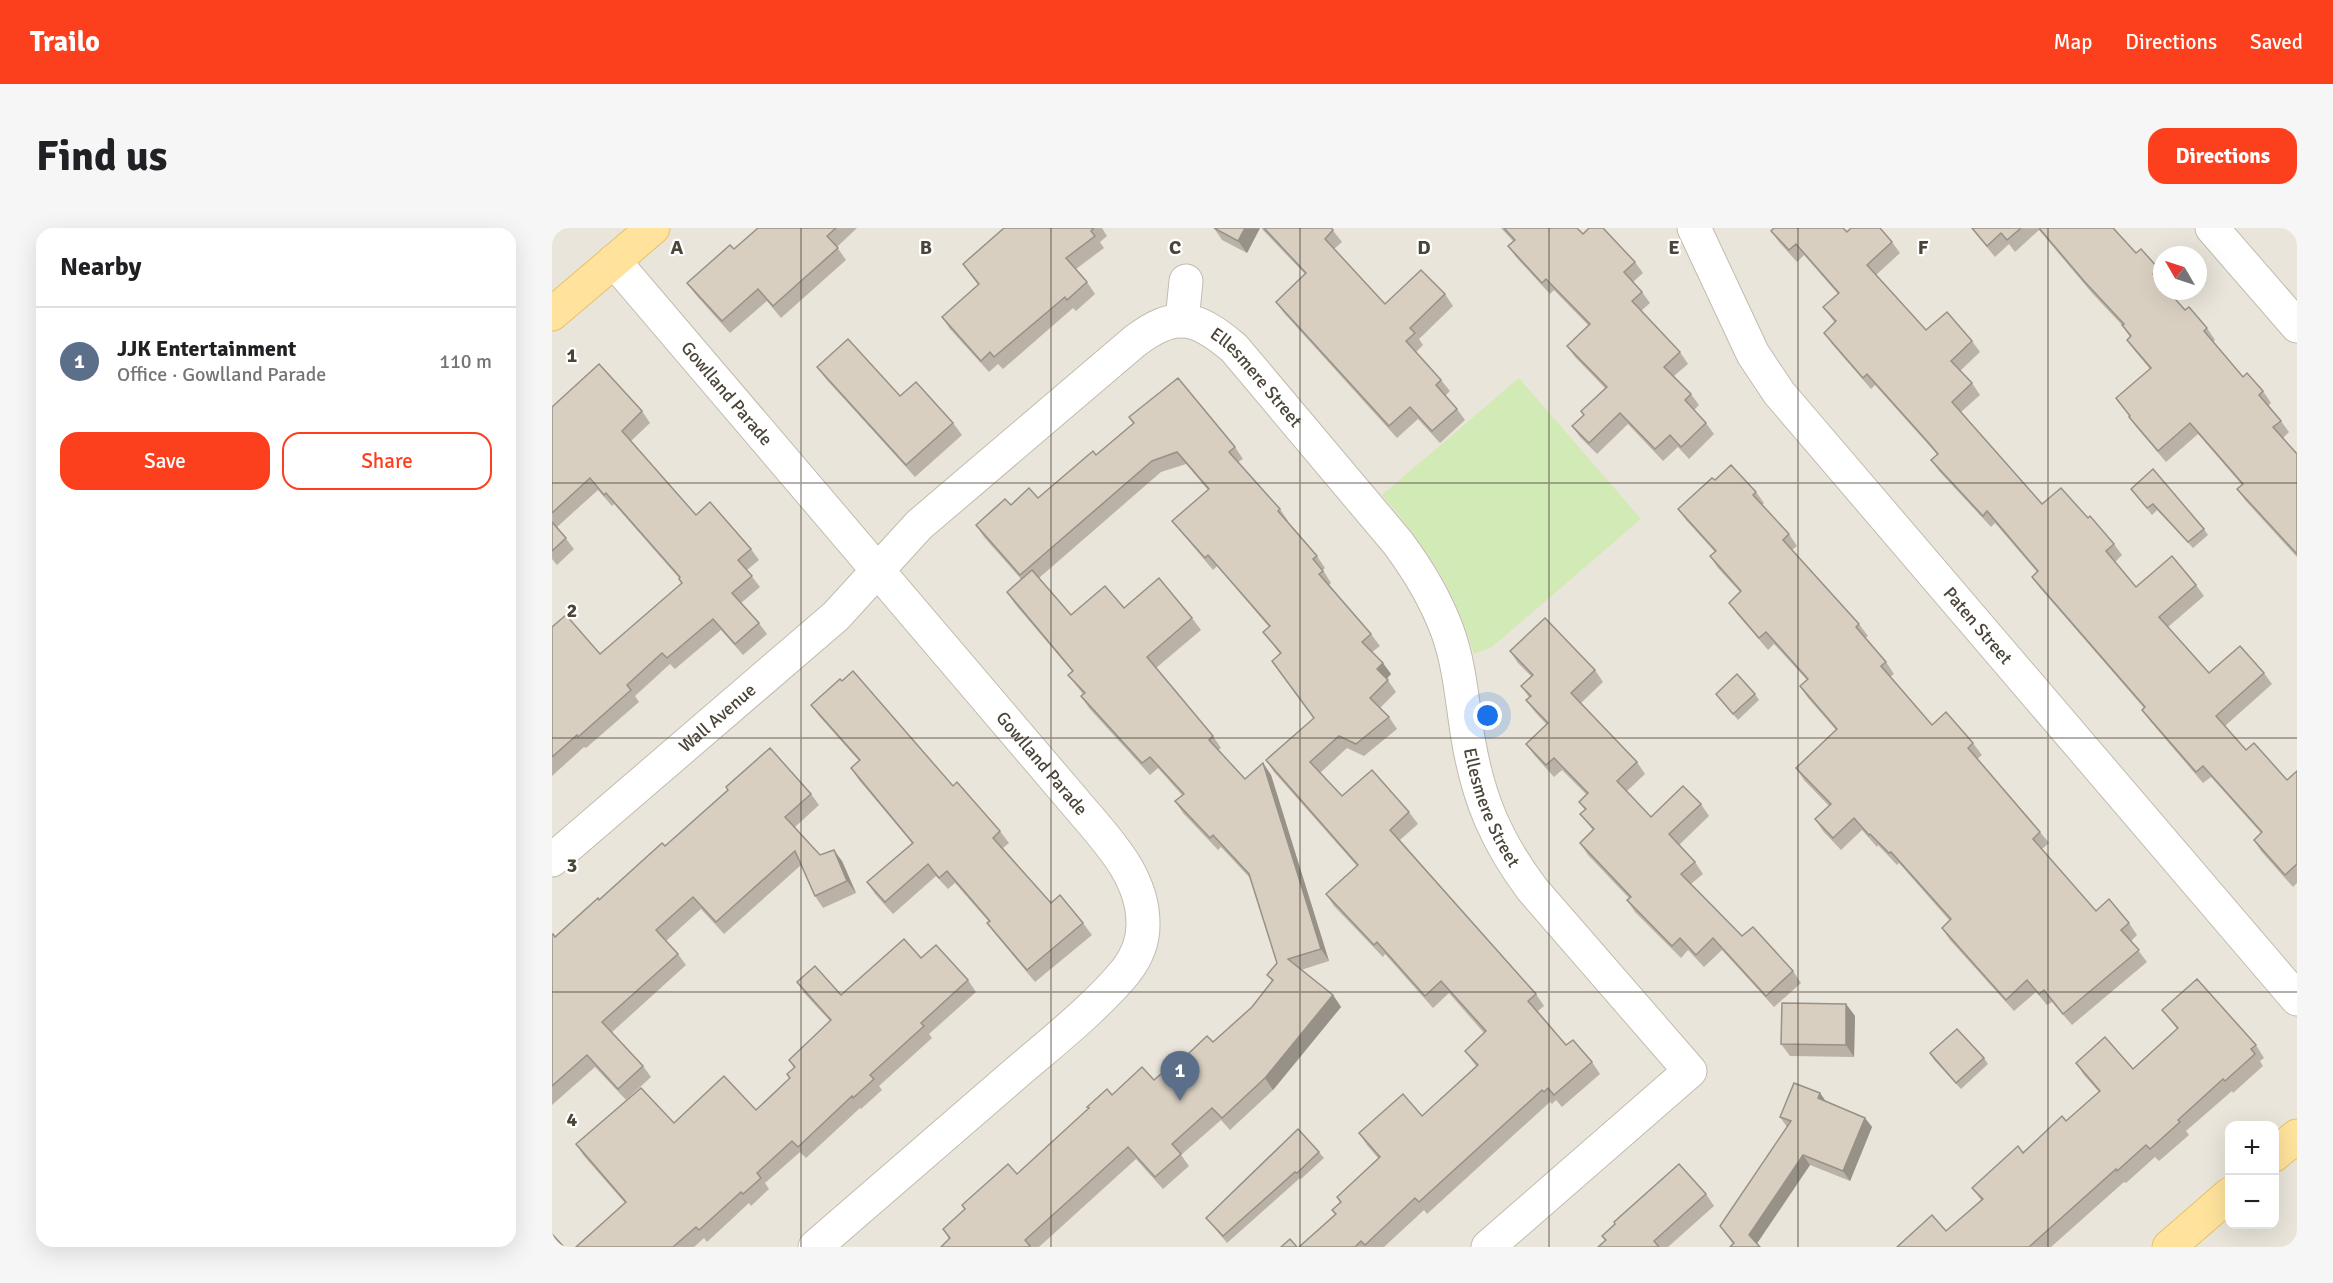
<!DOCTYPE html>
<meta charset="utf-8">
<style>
body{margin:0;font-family:Signika,sans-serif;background:#f6f6f6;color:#202124}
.controls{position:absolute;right:18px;bottom:18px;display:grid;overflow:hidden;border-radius:12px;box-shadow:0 6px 24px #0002}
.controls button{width:54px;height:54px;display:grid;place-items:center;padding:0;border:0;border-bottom:2px solid #e0e0e0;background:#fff;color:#202124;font:30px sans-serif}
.compass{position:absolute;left:1601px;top:18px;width:54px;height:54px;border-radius:50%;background:#fff;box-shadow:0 6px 24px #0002;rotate:309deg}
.you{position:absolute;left:936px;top:488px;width:21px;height:21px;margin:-15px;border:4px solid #fff;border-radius:50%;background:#1a73e8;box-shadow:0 0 0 9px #1a73e833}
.badge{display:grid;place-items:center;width:39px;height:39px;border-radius:50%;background:#fc3f1d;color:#fff;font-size:20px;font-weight:700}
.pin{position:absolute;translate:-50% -50px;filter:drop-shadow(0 2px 3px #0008)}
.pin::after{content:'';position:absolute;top:32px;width:21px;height:18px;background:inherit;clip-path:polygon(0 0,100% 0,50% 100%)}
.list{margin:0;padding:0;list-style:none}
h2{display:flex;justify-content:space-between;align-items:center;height:78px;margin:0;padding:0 24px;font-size:26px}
h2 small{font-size:20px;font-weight:400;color:#757577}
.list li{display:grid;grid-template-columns:39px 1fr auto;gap:18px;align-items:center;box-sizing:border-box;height:108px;padding:0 24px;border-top:2px solid #e0e0e0}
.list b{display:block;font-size:22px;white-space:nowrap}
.list p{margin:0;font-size:20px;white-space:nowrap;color:#757577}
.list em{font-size:20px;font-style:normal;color:#757577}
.actions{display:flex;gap:12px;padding:18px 24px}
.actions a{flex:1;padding:14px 0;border:2px solid #fc3f1d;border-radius:18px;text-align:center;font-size:21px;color:#fc3f1d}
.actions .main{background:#fc3f1d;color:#fff}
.map{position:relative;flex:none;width:1745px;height:1019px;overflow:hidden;border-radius:18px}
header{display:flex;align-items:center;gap:36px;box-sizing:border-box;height:84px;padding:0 30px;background:#fc3f1d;color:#fff}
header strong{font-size:28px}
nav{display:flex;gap:33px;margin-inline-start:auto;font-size:21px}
.intro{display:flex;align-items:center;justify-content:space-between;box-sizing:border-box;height:144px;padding:0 36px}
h1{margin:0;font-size:42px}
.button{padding:15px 27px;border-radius:18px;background:#fc3f1d;color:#fff;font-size:21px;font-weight:700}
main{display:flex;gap:36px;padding:0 36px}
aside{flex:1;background:#fff;border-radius:18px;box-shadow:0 6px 24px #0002}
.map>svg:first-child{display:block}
.residential{fill:#eae5da;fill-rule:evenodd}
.green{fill:#d2eab5}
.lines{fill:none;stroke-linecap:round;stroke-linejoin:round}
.minor-casing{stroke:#c2bbae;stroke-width:35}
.major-casing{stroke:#e6c16a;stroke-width:35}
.minor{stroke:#fff;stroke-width:33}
.major{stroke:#ffe39c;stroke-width:33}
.wall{fill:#bab2a6}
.shaded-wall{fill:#979187}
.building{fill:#d8cfc1;stroke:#979187;stroke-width:1.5}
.grid{fill:none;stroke:#4b4439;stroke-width:1.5;stroke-opacity:0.55}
.labels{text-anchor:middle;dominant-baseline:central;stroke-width:4.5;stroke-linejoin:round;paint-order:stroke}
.street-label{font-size:18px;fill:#4b4439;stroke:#fff}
.grid-label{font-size:20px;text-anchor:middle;font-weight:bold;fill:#4b4439;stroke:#fff;stroke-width:4.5;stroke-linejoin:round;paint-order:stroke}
</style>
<header>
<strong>Trailo</strong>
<nav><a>Map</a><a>Directions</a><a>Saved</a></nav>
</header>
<div class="intro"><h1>Find us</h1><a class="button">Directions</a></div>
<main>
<aside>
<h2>Nearby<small></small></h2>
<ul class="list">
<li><span class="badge" style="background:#5c6f8a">1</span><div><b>JJK Entertainment</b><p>Office · Gowlland Parade</p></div><em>110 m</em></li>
</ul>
<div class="actions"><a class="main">Save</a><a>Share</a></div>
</aside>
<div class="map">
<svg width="1745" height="1019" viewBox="0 0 1745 1019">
<rect width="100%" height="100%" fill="#f6f3ec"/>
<!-- residential -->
<path class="residential" d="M 0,0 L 1745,0 L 1745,1019 L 0,1019 ZM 1610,27 L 1646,27 L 1646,63 L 1610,63 ZM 1678,898 L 1722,898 L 1722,996 L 1678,996 Z"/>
<!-- green -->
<path class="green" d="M 967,150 L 1089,291 L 940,419 L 922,426 C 902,359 875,320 830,267 Z"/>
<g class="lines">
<defs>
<g id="minor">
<path id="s1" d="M 1142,0 L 1201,126 L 1227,165 L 1745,771"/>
<path d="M 1660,0 L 1745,98"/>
<path id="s2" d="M 62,33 L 522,573 C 552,609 592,647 591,697 C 591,714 584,730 574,743 C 542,782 494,819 456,852 C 392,908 327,963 263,1019"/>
<path d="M 630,93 L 634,53"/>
<path id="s3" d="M 0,632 L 284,388 L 367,297 L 583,113 C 624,82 644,88 682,120 L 846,315 C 866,342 883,370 895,402 C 908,437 910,474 916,510 C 926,570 944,613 980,661 L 1138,843 L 936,1019"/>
</g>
<g id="major">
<path d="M 0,86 L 101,0"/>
<path d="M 1722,927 L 1745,908"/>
<path d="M 1617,1019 L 1678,966"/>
</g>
</defs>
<!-- minor casing -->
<use href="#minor" class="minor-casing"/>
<!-- major casing -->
<use href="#major" class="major-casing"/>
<!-- minor -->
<use href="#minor" class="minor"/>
<!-- major -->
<use href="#major" class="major"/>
</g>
<!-- wall -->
<g class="wall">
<path d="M 206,0 L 305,0 L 285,19 L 294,32 L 229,90 L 215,73 L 178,105 L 144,67 L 135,55 L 182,21 Z"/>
<path d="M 452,0 L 550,0 L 555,8 L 548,14 L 552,20 L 524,41 L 535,54 L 543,66 L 524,83 L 521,80 L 451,141 L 446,136 L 437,144 L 398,101 L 390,89 L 426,57 L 411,36 Z"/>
<path d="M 662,0 L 708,0 L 695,25 L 670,12 Z"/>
<path d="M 709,0 L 779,0 L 790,14 L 782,21 L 833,76 L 893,66 L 901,78 L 867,111 L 871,117 L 864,124 L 889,152 L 898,163 L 893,168 L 905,181 L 913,192 L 888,215 L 866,191 L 845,210 L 732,85 L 724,74 L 753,46 Z"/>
<path d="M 949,0 L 1025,0 L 1031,6 L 1083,34 L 1091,45 L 1081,54 L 1090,64 L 1098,75 L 1089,83 L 1128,124 L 1136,136 L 1122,148 L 1139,166 L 1147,177 L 1142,182 L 1154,195 L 1162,206 L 1137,231 L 1126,219 L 1111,233 L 1076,196 L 1045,226 L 1028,209 L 1020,198 L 1032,187 L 1029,183 L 1053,160 L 1023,129 L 1015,118 L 1037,98 L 1002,62 L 998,66 L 964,29 L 956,18 L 961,13 Z"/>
<path d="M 1419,0 L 1562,0 L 1584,25 L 1607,41 L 1610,45 L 1610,63 L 1655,100 L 1663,112 L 1661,114 L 1691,149 L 1711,163 L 1719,175 L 1716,178 L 1729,193 L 1737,204 L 1731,210 L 1745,226 L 1745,329 L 1693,272 L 1685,261 L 1690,257 L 1646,206 L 1614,234 L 1585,200 L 1577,189 L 1578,188 L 1564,170 L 1598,141 L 1583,123 L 1575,112 L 1578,109 L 1570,97 L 1540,65 L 1487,2 L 1463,24 L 1457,16 L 1443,29 Z"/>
<path d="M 1219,3 L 1295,4 L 1340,14 L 1348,25 L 1324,47 L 1374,102 L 1420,113 L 1428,124 L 1408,143 L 1420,155 L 1428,167 L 1409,184 L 1490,276 L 1536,290 L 1562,316 L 1570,327 L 1563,334 L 1584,359 L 1644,357 L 1652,368 L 1616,399 L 1657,445 L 1712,445 L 1720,456 L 1673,498 L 1694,522 L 1735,552 L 1745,543 L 1745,655 L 1741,659 L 1709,623 L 1702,612 L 1709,605 L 1659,549 L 1651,555 L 1598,493 L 1590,482 L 1592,480 L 1488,360 L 1480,349 L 1485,344 L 1443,295 L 1439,299 L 1387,243 L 1379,232 L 1385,227 L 1383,224 L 1323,157 L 1319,161 L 1280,116 L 1272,105 L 1283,95 L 1271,79 L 1286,66 L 1252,27 L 1245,34 L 1227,14 Z"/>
<path d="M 265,139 L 401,195 L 410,207 L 363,249 L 274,151 Z"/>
<path d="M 0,179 L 90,183 L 98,195 L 79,213 L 144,287 L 199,321 L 207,332 L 195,342 L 208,359 L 189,375 L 207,395 L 215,406 L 191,427 L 169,402 L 123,441 L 118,436 L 83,468 L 87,474 L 34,520 L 32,519 L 0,548 L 0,399 L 48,426 L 130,356 L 127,351 L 127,350 L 62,276 L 60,278 L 46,262 L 5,299 L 22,321 L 5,337 L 0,331 Z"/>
<path d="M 577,189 L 683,219 L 691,231 L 686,234 L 728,281 L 736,293 L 735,294 L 765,328 L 773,340 L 771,342 L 779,355 L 777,357 L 819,406 L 828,418 L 820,424 L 839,446 L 835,451 L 844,464 L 828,480 L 837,489 L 845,501 L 812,528 L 795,520 L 768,545 L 790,568 L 857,584 L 866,596 L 848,612 L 984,766 L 992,778 L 986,783 L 1014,817 L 1040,834 L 1048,846 L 1010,879 L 1004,872 L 1000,876 L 998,874 L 875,986 L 872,982 L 832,1019 L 747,1019 L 783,986 L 780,982 L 788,974 L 785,969 L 826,930 L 815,917 L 807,905 L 870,888 L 924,838 L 913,823 L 932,805 L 897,765 L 881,780 L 833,726 L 831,729 L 782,678 L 774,666 L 805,638 L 722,544 L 714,532 L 762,490 L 720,433 L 728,426 L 711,404 L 717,399 L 665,338 L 661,342 L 629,304 L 620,293 L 656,262 L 634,236 L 609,244 L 487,350 L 519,387 L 572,380 L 640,390 L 649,402 L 604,440 L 661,508 L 669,520 L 666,522 L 693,551 L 711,535 L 719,547 L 777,733 L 749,742 L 781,767 L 789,779 L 721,862 L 678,902 L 669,892 L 629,927 L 637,938 L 611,961 L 584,931 L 487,1019 L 389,1019 L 397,1011 L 391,1001 L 413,981 L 410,977 L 465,946 L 560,867 L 602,852 L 661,814 L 700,779 L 720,753 L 715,747 L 725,735 L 698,650 L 669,619 L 666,622 L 631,585 L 623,573 L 630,567 L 606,540 L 598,547 L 537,480 L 529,468 L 531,466 L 516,447 L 520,443 L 463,376 L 455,364 L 469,351 L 432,309 L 424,297 L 459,277 L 486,270 L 544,227 L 581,195 Z"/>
<path d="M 1163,252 L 1204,264 L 1212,275 L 1210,277 L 1237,306 L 1245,318 L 1240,322 L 1307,396 L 1316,408 L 1313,410 L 1334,434 L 1342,446 L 1338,449 L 1380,497 L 1421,515 L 1430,527 L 1425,531 L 1488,604 L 1497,615 L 1490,621 L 1544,683 L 1577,695 L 1585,707 L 1579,713 L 1595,734 L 1520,797 L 1500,774 L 1495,777 L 1484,764 L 1462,783 L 1398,712 L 1390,700 L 1398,693 L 1347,635 L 1345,637 L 1326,617 L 1325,619 L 1310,602 L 1289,622 L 1271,603 L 1263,591 L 1277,578 L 1252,552 L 1244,540 L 1284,502 L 1256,470 L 1248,458 L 1255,452 L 1222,416 L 1216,422 L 1185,386 L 1177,375 L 1188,364 L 1166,340 L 1158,328 L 1163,324 L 1134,292 L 1126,281 Z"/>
<path d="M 1579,261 L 1652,301 L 1656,307 L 1641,320 L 1605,282 L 1600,287 Z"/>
<path d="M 958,423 L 1043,442 L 1051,454 L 1029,475 L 1085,534 L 1093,546 L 1075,563 L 1099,589 L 1149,576 L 1157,588 L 1127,617 L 1143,634 L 1151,646 L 1139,656 L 1190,708 L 1241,743 L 1249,755 L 1222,779 L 1170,722 L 1152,739 L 1136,722 L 1129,730 L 1083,684 L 1075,672 L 1077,670 L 1036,627 L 1028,615 L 1041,602 L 1028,586 L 1033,582 L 1027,574 L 1035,567 L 1010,542 L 1002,549 L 983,528 L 974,516 L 995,497 L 983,484 L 974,472 L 977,469 L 969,458 L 979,448 L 966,435 Z"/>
<path d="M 1164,466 L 1203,466 L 1207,472 L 1186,492 Z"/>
<path d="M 259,477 L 401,558 L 448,603 L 457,615 L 451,620 L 499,675 L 531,695 L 540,707 L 483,754 L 444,707 L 435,695 L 437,694 L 403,655 L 396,661 L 384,648 L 341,686 L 323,666 L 315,654 L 360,615 L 307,552 L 299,540 L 307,533 L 268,489 Z"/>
<path d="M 259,566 L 267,577 L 243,599 L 268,627 L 290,633 L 304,665 L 271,680 L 263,668 L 249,637 L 172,706 L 149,681 L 114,713 L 126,726 L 134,737 L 59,805 L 91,838 L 99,849 L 74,872 L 43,839 L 0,877 L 0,707 L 3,709 L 113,618 Z"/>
<path d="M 369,730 L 416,752 L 424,764 L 377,806 L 380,810 L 327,858 L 330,862 L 309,881 L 308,880 L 254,930 L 248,924 L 213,955 L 217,961 L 199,978 L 197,975 L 155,1014 L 152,1010 L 142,1019 L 24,1019 L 73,975 L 32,928 L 24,916 L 122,895 L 204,882 L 238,850 L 235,846 L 242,840 L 237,832 L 278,793 L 253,766 L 245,754 L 289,767 Z"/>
<path d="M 1294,776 L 1303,788 L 1302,829 L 1238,828 L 1229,816 Z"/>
<path d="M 1610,782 L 1704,817 L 1712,830 L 1708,833 L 1711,838 L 1681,865 L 1680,863 L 1634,903 L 1637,907 L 1607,933 L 1603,929 L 1574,955 L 1572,954 L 1499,1019 L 1345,1019 L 1394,1003 L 1429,972 L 1420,960 L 1514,893 L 1547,864 L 1532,847 L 1524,835 L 1581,841 L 1625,801 Z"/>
<path d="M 1378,825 L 1432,830 L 1436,836 L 1409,861 L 1382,832 Z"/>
<path d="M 1268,865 L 1274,874 L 1313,890 L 1320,899 L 1298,953 L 1258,937 L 1204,1015 L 1181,1016 L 1168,998 L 1235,899 L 1228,889 Z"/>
<path d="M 767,924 L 772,930 L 749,951 L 748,950 L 675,1015 L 654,990 Z"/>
<path d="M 1154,966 L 1162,978 L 1116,1019 L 1046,1019 L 1053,1013 L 1050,1008 Z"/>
</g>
<!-- shaded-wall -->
<g class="shaded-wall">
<path d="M 693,0 L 708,0 L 695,25 L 686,13 Z"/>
<path d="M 831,435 L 839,446 L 833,452 L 825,441 Z"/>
<path d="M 711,535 L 719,547 L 777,733 L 769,721 Z"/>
<path d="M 282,622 L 290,633 L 304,665 L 295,653 Z"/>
<path d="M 781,767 L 789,779 L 721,862 L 713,850 Z"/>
<path d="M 1294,776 L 1303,788 L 1302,829 L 1294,817 Z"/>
<path d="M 1268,865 L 1275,875 L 1266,870 Z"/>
<path d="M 1313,890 L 1320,899 L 1298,953 L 1291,943 Z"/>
<path d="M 1251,927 L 1258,937 L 1204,1017 L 1197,1007 Z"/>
</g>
<!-- building -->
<g class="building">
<path d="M 206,0 L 284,0 L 275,8 L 286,20 L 221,78 L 206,61 L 170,93 L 135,55 L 178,17 L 182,21 Z"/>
<path d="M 452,0 L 542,0 L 539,3 L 543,8 L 514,30 L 535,54 L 515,72 L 513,69 L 442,129 L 438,124 L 429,133 L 390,89 L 427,56 L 411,36 Z"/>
<path d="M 662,0 L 693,0 L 686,13 Z"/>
<path d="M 712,0 L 779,0 L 781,2 L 773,11 L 833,76 L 869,42 L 893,66 L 858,100 L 863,105 L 854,113 L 889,152 L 884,157 L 905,181 L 880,203 L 858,179 L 837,198 L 724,74 L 754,45 Z"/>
<path d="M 952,0 L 1025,0 L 1031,6 L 1037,0 L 1051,0 L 1083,34 L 1072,44 L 1090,64 L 1080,73 L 1128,124 L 1112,139 L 1139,166 L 1133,172 L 1154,195 L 1129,219 L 1118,207 L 1103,221 L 1068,185 L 1037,215 L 1020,198 L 1032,187 L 1029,183 L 1055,159 L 1015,118 L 1038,96 L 994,51 L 990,55 L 956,18 L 963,12 Z"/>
<path d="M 1222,0 L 1291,0 L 1295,4 L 1299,0 L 1328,0 L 1340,14 L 1315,37 L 1374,102 L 1395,84 L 1420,113 L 1399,133 L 1420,155 L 1400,174 L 1490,276 L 1509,260 L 1536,290 L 1538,288 L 1562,316 L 1554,323 L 1584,359 L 1620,328 L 1644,357 L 1607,389 L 1657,445 L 1688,418 L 1712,445 L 1664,488 L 1694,522 L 1702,515 L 1735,552 L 1745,543 L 1745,636 L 1733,647 L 1702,612 L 1710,604 L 1651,538 L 1644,544 L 1590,482 L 1593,479 L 1480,349 L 1486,343 L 1435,283 L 1431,288 L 1379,232 L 1386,226 L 1375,213 L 1315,146 L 1311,150 L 1272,105 L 1284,93 L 1271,79 L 1287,65 L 1244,16 L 1237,22 L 1219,3 Z"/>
<path d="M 1420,0 L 1469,0 L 1455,12 L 1449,5 L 1435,18 Z"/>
<path d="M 1487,0 L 1561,0 L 1584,25 L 1589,21 L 1607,41 L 1601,46 L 1610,56 L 1610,63 L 1616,63 L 1633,82 L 1637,79 L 1655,100 L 1652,103 L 1691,149 L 1695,145 L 1711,163 L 1707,167 L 1729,193 L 1721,199 L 1745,226 L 1745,326 L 1685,261 L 1691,256 L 1638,195 L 1606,223 L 1577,189 L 1578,188 L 1564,170 L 1599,140 L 1575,112 L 1579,108 L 1570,97 L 1572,96 L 1532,53 Z"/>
<path d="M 296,111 L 348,168 L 364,154 L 401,195 L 354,237 L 265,139 Z"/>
<path d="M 47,136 L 90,183 L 70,203 L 144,287 L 158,274 L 199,321 L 186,332 L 200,348 L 180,365 L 207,395 L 183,416 L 161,391 L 115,430 L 110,425 L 75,457 L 79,462 L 26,509 L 25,507 L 0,529 L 0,399 L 14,387 L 48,426 L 130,355 L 127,351 L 128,349 L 54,265 L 52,267 L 38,250 L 0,285 L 0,179 Z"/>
<path d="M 626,150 L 683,219 L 677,224 L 728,281 L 726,283 L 765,328 L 761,331 L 771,343 L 767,346 L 819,406 L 810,414 L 831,435 L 825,441 L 836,452 L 818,470 L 837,489 L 804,516 L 787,508 L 758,534 L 790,568 L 820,542 L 857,584 L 838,602 L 984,766 L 976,773 L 1014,817 L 1021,812 L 1040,834 L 1002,867 L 996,860 L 992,864 L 990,862 L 867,974 L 863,970 L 813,1017 L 809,1013 L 803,1019 L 747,1019 L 784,986 L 780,982 L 789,974 L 785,969 L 828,929 L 807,905 L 851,866 L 870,888 L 926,837 L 913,823 L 934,803 L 889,753 L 873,768 L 825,714 L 822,717 L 774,666 L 806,637 L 714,532 L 762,490 L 720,433 L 729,425 L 711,404 L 718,398 L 656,327 L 653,330 L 620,293 L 657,261 L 625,224 L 600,233 L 468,347 L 424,297 L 453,271 L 459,277 L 477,260 L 486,270 L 541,223 L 544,227 L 582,195 L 577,189 Z"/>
<path d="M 1179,237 L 1204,264 L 1201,267 L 1237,306 L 1231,312 L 1307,396 L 1304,399 L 1334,434 L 1329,438 L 1380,497 L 1394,484 L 1421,515 L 1416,520 L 1488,604 L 1481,611 L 1544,683 L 1557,671 L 1577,695 L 1569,702 L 1587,722 L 1511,786 L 1492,762 L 1487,766 L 1475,752 L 1454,772 L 1390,700 L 1399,691 L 1339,624 L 1337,625 L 1318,606 L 1317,607 L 1302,590 L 1281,610 L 1263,591 L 1279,576 L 1244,540 L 1285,501 L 1248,458 L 1256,451 L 1214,404 L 1207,410 L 1177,375 L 1189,363 L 1158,328 L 1164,323 L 1126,281 L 1160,250 L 1163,252 Z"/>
<path d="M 1601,241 L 1652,301 L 1636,314 L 1601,276 L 1595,280 L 1579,261 Z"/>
<path d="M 0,294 L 14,310 L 0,323 Z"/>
<path d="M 480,342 L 519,387 L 553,358 L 572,380 L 607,350 L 640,390 L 595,429 L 661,508 L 657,512 L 693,551 L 711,535 L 769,721 L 736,731 L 781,767 L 713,850 L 670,890 L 660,880 L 620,916 L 629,926 L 603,949 L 576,919 L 473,1012 L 478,1018 L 476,1019 L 389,1019 L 398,1010 L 391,1001 L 413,981 L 410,977 L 456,936 L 465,946 L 537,880 L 535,879 L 555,861 L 560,867 L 590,839 L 602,852 L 617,839 L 619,842 L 655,808 L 661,814 L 700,779 L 721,752 L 715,747 L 725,735 L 697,646 L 661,607 L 658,610 L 623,573 L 632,566 L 598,529 L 590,535 L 529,468 L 533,465 L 516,447 L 521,443 L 455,364 Z"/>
<path d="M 993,390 L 1043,442 L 1019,465 L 1085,534 L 1065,553 L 1099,589 L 1131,558 L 1149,576 L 1117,606 L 1143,634 L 1129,646 L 1190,708 L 1201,699 L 1241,743 L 1214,768 L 1161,710 L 1144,727 L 1128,710 L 1120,718 L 1075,672 L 1079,669 L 1028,615 L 1042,601 L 1028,586 L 1034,581 L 1027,574 L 1036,565 L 1002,530 L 994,537 L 974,516 L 996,495 L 974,472 L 979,468 L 969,458 L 981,447 L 958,423 Z"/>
<path d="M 301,443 L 401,558 L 405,554 L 448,603 L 441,610 L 499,675 L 508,667 L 531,695 L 475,742 L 435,695 L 438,693 L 395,643 L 387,650 L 376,636 L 333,674 L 315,654 L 361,615 L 299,540 L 308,532 L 259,477 L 288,451 L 290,453 Z"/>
<path d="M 1185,446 L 1203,466 L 1181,486 L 1164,466 Z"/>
<path d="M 218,520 L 259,566 L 233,589 L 268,627 L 282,622 L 295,653 L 263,668 L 243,623 L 164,694 L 141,669 L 104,702 L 126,726 L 50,794 L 91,838 L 66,861 L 35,827 L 0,858 L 0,707 L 1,706 L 3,709 L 46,670 L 47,672 L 110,615 L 113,618 L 176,562 L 174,559 Z"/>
<path d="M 352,711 L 369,730 L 384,717 L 416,752 L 369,795 L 372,798 L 318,847 L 322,851 L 301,870 L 300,868 L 246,919 L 240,913 L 205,945 L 209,950 L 191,966 L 189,964 L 147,1002 L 144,999 L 121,1019 L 24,1019 L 74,974 L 24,916 L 89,860 L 122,895 L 172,848 L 204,882 L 238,850 L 235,846 L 243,839 L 237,832 L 279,792 L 245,754 L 263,738 L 289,767 Z"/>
<path d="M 1645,751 L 1704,817 L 1699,821 L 1703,826 L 1673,853 L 1671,851 L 1626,892 L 1628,894 L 1598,921 L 1594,917 L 1565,943 L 1564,941 L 1477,1019 L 1345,1019 L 1380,987 L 1394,1003 L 1431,971 L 1420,960 L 1466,918 L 1471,925 L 1510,888 L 1514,893 L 1548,863 L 1524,835 L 1553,809 L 1581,841 L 1626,800 L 1610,782 Z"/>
<path d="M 1230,775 L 1294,776 L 1294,817 L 1229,816 Z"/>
<path d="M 1405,801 L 1432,830 L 1404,855 L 1378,825 Z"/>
<path d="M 1242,855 L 1268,865 L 1266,870 L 1313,890 L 1291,943 L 1251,927 L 1197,1007 L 1208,1019 L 1178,1019 L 1182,1015 L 1168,998 L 1239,893 L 1228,889 Z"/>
<path d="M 746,901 L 767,924 L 745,945 L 743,944 L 671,1008 L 654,990 Z"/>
<path d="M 1127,936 L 1154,966 L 1102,1013 L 1107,1019 L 1046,1019 L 1054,1012 L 1050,1008 L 1063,996 L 1062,994 Z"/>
<path d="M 0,1006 L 12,1019 L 0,1019 Z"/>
<path d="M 738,1011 L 745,1019 L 729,1019 Z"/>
</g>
<!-- grid -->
<path class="grid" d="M 249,0 L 249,1019M 499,0 L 499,1019M 748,0 L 748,1019M 997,0 L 997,1019M 1246,0 L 1246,1019M 1496,0 L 1496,1019M 0,255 L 1745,255M 0,510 L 1745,510M 0,764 L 1745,764"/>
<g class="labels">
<!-- street labels -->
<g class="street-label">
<text stroke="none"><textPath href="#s3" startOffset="930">Ellesmere Street</textPath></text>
<text stroke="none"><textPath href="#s2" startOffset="174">Gowlland Parade</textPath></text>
<text stroke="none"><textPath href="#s1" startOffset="492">Paten Street</textPath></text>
<text stroke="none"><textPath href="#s3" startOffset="218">Wall Avenue</textPath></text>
<text stroke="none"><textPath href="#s2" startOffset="660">Gowlland Parade</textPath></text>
<text stroke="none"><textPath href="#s3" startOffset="1432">Ellesmere Street</textPath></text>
</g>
</g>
<g class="grid-label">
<text x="125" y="26">A</text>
<text x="374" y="26">B</text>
<text x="623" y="26">C</text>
<text x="872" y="26">D</text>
<text x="1122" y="26">E</text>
<text x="1371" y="26">F</text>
<text x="20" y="134">1</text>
<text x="20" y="389">2</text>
<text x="20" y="644">3</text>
<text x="20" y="898">4</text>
</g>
</svg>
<div class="controls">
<button>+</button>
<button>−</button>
</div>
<svg class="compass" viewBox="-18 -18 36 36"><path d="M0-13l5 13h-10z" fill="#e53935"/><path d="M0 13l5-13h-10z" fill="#757577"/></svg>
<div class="you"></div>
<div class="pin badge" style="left:628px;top:873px;background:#5c6f8a">1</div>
</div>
</main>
